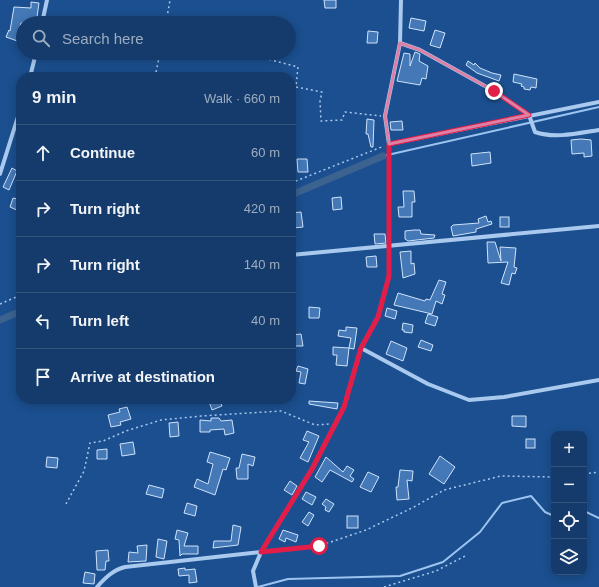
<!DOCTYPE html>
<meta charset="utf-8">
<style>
body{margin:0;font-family:Helvetica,sans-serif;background:#214673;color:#f1f3f6}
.controls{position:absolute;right:12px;bottom:12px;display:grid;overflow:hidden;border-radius:8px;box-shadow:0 2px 10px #0003}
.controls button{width:36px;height:36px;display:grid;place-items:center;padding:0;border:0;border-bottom:1px solid #33557e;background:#143b6b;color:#f1f3f6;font:20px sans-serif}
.stop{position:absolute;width:12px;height:12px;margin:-9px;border:3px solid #e11d48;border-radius:50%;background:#fff}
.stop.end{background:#e11d48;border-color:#fff;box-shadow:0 1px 4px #0008}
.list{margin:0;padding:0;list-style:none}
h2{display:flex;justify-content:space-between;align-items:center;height:52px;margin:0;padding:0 16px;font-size:17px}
h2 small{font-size:13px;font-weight:400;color:#9dadc1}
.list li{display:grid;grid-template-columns:26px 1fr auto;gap:12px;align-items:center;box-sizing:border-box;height:56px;padding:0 16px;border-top:1px solid #33557e}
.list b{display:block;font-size:15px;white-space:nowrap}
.list em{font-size:13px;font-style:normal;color:#9dadc1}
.icon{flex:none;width:22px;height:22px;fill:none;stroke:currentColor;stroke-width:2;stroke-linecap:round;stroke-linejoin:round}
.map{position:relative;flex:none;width:599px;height:587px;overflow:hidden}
.search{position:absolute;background:#143b6b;box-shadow:0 2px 10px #0003;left:16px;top:16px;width:280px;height:44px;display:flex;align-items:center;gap:10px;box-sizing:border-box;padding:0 14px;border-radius:22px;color:#9dadc1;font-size:15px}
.panel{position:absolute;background:#143b6b;box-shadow:0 2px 10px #0003;left:16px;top:72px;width:280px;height:332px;border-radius:16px}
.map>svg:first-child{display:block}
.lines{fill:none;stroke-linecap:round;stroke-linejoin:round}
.stream{stroke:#9cc4f0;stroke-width:2}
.canal{stroke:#3c6290;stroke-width:7}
.building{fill:#4478b7;stroke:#cfe3fa}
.path{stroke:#a9c9ee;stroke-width:1.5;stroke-dasharray:2 3;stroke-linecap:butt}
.minor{stroke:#a9c9ee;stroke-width:4}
.route{stroke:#e11d48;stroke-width:5}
.marked{fill:none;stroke:#dd80a5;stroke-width:3;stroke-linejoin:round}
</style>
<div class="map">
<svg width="599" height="587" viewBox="0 0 599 587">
<rect width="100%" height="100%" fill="#1b4f8f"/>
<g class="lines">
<!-- stream -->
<g class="stream">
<path d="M 383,156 L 599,107"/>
<path d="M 584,511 L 599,518"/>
<path d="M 258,587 L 288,579 L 400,576 L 443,562 L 480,532 L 502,503 L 531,496 L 545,512 L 554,516"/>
</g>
<!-- canal -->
<g class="canal">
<path d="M 291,195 L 383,156"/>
<path d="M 0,320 L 21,311"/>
</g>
</g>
<!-- building -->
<g class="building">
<path d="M 324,0 L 336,0 L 336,8 L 325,8 Z"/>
<path d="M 31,2 L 39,3 L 37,17 L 40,18 L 39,23 L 21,23 L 20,26 L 23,27 L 23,43 L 6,37 L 9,30 L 10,31 L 14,7 L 31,8 Z"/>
<path d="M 411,18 L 426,21 L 424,31 L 409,28 Z"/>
<path d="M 435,30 L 445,33 L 440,48 L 430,45 Z"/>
<path d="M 368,31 L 378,32 L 377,43 L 367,43 Z"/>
<path d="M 415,52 L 420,54 L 419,61 L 428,66 L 426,79 L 422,78 L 420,85 L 397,81 L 404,53 L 410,54 L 410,66 Z"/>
<path d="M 468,61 L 474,65 L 475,63 L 480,68 L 492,73 L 501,75 L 499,81 L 477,73 L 466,65 Z"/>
<path d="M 514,74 L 537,79 L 536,88 L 531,87 L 530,90 L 524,89 L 524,87 L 521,86 L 522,84 L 513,82 Z"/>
<path d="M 367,119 L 374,120 L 373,147 L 371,147 L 368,134 L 366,134 Z"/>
<path d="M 402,121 L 403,130 L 391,130 L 390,122 Z"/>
<path d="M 581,139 L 591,140 L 592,156 L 584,157 L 584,153 L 572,154 L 571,140 Z"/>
<path d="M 490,152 L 491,163 L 472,166 L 471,154 Z"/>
<path d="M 297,159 L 307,159 L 308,172 L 298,172 Z"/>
<path d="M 12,168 L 17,171 L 9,190 L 3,187 Z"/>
<path d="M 403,191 L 414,191 L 415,202 L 412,202 L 412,217 L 399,217 L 398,207 L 404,207 Z"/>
<path d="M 341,197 L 342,209 L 333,210 L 332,198 Z"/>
<path d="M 13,198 L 21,200 L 19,211 L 10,207 Z"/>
<path d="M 301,212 L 303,227 L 293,228 L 291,213 Z"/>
<path d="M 486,216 L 488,222 L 491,221 L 492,224 L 476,229 L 476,232 L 453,236 L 451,227 L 453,225 L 479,223 L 478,219 Z"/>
<rect x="500" y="217" width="9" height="10"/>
<path d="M 414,230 L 420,230 L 421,234 L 435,235 L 434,238 L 408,241 L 405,239 L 405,231 Z"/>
<path d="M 374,234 L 385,234 L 386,243 L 375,244 Z"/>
<path d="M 487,242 L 495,242 L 501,261 L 500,247 L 516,248 L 514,267 L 517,268 L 515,274 L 512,273 L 509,285 L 501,283 L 508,262 L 488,263 Z"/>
<path d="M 411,251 L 411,264 L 414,263 L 415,274 L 403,278 L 400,252 Z"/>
<path d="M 376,256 L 377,267 L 367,267 L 366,257 Z"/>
<path d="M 439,280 L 446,282 L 442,294 L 445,295 L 442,304 L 436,301 L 432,314 L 394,305 L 398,293 L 425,301 L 426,299 L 430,300 Z"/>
<path d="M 309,307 L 320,308 L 319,318 L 309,318 Z"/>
<path d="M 387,308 L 397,311 L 395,319 L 385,316 Z"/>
<path d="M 428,314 L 438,317 L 435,326 L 425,323 Z"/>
<path d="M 403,323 L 413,325 L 412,333 L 404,332 L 404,330 L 402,330 Z"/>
<path d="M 346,327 L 357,328 L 354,349 L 349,348 L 351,338 L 338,336 L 339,330 L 346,331 Z"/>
<path d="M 301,334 L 303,346 L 291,346 L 291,335 Z"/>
<path d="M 421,340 L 433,345 L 431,351 L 418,347 Z"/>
<path d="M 391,341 L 407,348 L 403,361 L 386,354 Z"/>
<path d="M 333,347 L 349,348 L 347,366 L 336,365 L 337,355 L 333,355 Z"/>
<path d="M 298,366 L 308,369 L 305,384 L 299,383 L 301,372 L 296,371 Z"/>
<path d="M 208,399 L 219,399 L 222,406 L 212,410 Z"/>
<path d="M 309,401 L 338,403 L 337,409 L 309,404 Z"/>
<path d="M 127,407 L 131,419 L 120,422 L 121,425 L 111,427 L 108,415 L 120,412 L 119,409 Z"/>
<path d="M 512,416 L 526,416 L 526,427 L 512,426 Z"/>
<path d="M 211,418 L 219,418 L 221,421 L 232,420 L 234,433 L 225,435 L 224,429 L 210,430 L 210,432 L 200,432 L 200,420 L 211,421 Z"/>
<path d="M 178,422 L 179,436 L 170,437 L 169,423 Z"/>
<path d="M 307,431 L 319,436 L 308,462 L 300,458 L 309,442 L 303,440 Z"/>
<rect x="526" y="439" width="9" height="9"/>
<path d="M 133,442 L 135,454 L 122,456 L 120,444 Z"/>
<path d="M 107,449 L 107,459 L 97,459 L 97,450 Z"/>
<path d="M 210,452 L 230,458 L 226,470 L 223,469 L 215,495 L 194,487 L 197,479 L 208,484 L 213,464 L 207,462 Z"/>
<path d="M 242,454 L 255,457 L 253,466 L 248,464 L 248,479 L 237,479 L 236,468 L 239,468 Z"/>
<path d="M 440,456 L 455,467 L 444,484 L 429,474 Z"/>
<path d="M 47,457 L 58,458 L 57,468 L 46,467 Z"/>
<path d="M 326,457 L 343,472 L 347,466 L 354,470 L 350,476 L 354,479 L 352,482 L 330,470 L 322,482 L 315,477 Z"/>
<path d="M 400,470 L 413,471 L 412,481 L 407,480 L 409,499 L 397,500 L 396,487 L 398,487 Z"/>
<path d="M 368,472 L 379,477 L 371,492 L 360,487 Z"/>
<path d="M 290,481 L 297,486 L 292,495 L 284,490 Z"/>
<path d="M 149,485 L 164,489 L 162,498 L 146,494 Z"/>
<path d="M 306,492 L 316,497 L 312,505 L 302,499 Z"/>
<path d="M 326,499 L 334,504 L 329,512 L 325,510 L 326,507 L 322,504 Z"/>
<path d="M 187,503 L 197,506 L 195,516 L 184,513 Z"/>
<path d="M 309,512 L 314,515 L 308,526 L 302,522 Z"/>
<rect x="347" y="516" width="11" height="12"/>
<path d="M 233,525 L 241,527 L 238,545 L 213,548 L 214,541 L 231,541 Z"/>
<path d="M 177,530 L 188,533 L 184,546 L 198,546 L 198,554 L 182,554 L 180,556 L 179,540 L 175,539 Z"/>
<path d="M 283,530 L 298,535 L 296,542 L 286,538 L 285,542 L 279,539 Z"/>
<path d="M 158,539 L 167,541 L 164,559 L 156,557 Z"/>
<path d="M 147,545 L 146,561 L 128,562 L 129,552 L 138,553 L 137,546 Z"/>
<path d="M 108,550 L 109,561 L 106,561 L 105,570 L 97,570 L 96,551 Z"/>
<path d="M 185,568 L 185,570 L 195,569 L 197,582 L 189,583 L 189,575 L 179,576 L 178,569 Z"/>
<path d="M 85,572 L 95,574 L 94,584 L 83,583 Z"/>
</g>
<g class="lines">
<!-- path -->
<g class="path">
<path d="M 166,23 L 170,0"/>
<path d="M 245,53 L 298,67 L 296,87 L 322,92 L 320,101 L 321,121 L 342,120 L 345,112 L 381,116"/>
<path d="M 155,77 L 160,53"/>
<path d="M 291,183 L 384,146"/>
<path d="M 0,304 L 21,295"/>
<path d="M 584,474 L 599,472"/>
<path d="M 66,504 L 84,471 L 90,443 L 103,441 L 126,431 L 161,420 L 201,416 L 281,411 L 315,425 L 329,424"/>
<path d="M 267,552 L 319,546 L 366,530 L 414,507 L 444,490 L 501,476 L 554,477"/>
<path d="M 384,587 L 436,571 L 467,555"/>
</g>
<!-- minor -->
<g class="minor">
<path d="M 42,23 L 47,0"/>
<path d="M 400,43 L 420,50 L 494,91 L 529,115 L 535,132 C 555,139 579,133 599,130"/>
<path d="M 30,77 L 36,53"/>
<path d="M 389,144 L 599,102"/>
<path d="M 0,174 L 21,107"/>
<path d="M 291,255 L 599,226"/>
<path d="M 361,348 L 428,384 L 469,400 L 504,397 L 599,380"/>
<path d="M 97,587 C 105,578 113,570 125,567 L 261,552"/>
<path d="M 256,587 L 253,571 L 261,552 L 312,469 L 344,407 L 361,348 L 378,317 L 389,276 L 389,144 L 385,116 L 400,43 L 401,0"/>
</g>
</g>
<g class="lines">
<!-- route -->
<path class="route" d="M 319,546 L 261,552 L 312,469 L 344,407 L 361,348 L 378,317 L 389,276 L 389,144 L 529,115 L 494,91"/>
</g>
<!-- marked area -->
<path class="marked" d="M 400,43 L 420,50 L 494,91 L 529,115 L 389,144 L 385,116 Z"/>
</svg>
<div class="controls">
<button>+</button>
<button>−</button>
<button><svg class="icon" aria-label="locate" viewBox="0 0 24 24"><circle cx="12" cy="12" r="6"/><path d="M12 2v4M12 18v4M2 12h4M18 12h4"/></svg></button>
<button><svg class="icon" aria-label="layers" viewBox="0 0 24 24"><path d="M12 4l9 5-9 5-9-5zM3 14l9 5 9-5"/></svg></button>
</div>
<div class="stop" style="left:319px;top:546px"></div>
<div class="stop end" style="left:494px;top:91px"></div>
<div class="search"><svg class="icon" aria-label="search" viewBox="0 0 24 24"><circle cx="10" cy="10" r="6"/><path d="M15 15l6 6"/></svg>Search here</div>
<section class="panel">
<h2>9 min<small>Walk · 660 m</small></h2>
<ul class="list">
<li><svg class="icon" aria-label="ahead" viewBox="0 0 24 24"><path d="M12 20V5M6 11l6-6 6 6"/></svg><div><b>Continue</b></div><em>60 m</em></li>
<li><svg class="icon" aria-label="right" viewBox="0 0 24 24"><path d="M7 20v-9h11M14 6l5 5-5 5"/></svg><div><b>Turn right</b></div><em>420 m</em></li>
<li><svg class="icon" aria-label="right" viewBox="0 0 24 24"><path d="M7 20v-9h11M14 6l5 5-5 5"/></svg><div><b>Turn right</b></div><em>140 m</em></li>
<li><svg class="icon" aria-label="left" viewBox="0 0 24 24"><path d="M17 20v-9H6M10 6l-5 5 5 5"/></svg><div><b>Turn left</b></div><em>40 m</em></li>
<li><svg class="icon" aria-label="arrive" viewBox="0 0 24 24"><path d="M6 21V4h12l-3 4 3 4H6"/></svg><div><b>Arrive at destination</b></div></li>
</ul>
</section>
</div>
